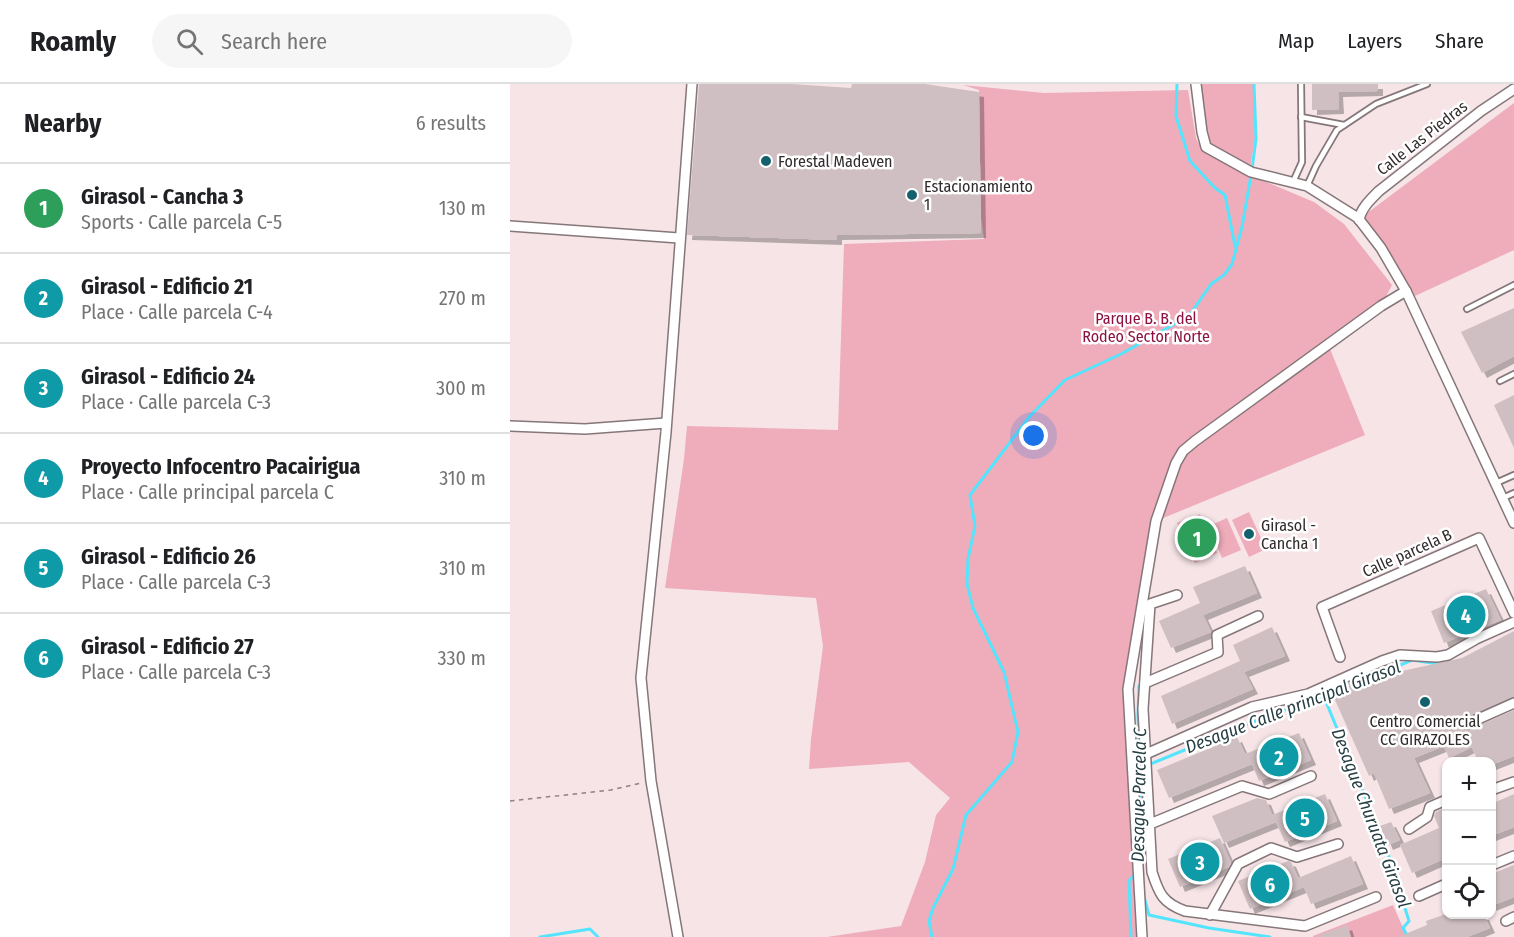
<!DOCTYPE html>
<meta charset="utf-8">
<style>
body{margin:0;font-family:"Fira Sans Condensed",sans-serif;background:#f6f6f6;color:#202124}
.controls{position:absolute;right:18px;bottom:18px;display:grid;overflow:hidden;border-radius:12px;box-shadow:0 2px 4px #0004}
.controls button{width:54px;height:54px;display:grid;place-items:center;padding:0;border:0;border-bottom:2px solid #e0e0e0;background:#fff;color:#202124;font:30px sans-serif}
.you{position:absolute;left:524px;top:352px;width:21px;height:21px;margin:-15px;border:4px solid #fff;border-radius:50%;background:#1a73e8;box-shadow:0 0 0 9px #1a73e833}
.badge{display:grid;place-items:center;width:39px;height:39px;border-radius:50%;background:#14606d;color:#fff;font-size:20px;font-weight:700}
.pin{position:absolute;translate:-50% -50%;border:3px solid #fff;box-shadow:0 2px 6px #0006}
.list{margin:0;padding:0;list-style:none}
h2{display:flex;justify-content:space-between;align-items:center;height:78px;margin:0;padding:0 24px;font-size:26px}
h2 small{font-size:20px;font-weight:400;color:#757577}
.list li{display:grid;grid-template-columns:39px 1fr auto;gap:18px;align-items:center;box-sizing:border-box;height:90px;padding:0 24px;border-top:2px solid #e0e0e0}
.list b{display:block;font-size:22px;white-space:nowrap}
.list p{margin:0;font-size:20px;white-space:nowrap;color:#757577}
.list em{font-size:20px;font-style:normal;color:#757577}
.icon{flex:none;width:33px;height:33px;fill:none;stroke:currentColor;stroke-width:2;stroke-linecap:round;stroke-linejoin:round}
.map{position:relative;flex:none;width:1004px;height:853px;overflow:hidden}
header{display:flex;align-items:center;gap:36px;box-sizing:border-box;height:84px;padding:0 30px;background:#fff;border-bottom:2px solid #e0e0e0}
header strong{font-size:28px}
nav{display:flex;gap:33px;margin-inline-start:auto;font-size:21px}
.search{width:420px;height:54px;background:#f6f6f6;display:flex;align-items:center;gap:15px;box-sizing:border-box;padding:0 21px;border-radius:33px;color:#757577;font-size:22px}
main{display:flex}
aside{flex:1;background:#fff}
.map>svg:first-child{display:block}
.green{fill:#efacba}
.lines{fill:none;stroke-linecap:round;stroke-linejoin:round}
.stream{stroke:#53e5fe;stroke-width:3}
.building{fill:#d0bfc2;filter:url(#shadow)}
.service-casing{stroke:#857679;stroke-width:8}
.minor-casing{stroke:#857679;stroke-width:12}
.path{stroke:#8c8183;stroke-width:1.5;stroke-dasharray:4.5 4.5;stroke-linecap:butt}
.service{stroke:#fff;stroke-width:4.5}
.minor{stroke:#fff;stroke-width:9}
.poi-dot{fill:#14606d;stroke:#fff;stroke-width:2}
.labels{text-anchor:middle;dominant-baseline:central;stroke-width:5;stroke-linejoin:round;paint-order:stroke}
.street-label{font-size:16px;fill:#312b2c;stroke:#fff}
.poi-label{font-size:16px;fill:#312b2c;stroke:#fff;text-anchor:start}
.park-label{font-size:16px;fill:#8b1140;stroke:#fff}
.water-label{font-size:18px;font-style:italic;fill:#273f44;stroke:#fff}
</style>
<header>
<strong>Roamly</strong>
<div class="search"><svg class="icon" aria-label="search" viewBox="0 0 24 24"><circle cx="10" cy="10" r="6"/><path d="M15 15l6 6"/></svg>Search here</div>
<nav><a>Map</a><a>Layers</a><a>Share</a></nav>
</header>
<main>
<aside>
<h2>Nearby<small>6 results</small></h2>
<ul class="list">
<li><span class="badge" style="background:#2e9e5b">1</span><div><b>Girasol - Cancha 3</b><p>Sports · Calle parcela C-5</p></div><em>130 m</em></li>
<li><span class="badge" style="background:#0f9aa8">2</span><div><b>Girasol - Edificio 21</b><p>Place · Calle parcela C-4</p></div><em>270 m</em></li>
<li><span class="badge" style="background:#0f9aa8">3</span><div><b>Girasol - Edificio 24</b><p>Place · Calle parcela C-3</p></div><em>300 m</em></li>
<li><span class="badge" style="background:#0f9aa8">4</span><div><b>Proyecto Infocentro Pacairigua</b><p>Place · Calle principal parcela C</p></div><em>310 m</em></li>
<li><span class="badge" style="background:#0f9aa8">5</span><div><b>Girasol - Edificio 26</b><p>Place · Calle parcela C-3</p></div><em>310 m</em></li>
<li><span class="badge" style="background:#0f9aa8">6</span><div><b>Girasol - Edificio 27</b><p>Place · Calle parcela C-3</p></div><em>330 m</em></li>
</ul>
</aside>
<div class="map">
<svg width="1004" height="853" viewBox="0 0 1004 853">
<defs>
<filter id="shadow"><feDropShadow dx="5" dy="5" stdDeviation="0" flood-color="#0004"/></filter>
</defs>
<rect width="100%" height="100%" fill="#f6e4e7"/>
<!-- green -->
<g class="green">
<path d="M 688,0 L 743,0 L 745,54 L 740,85 L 698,61 Z"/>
<path d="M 453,1 L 534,9 L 678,6 L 686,54 L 692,66 L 737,90 L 804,118 L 834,140 L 882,201 L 871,222 L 818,260 L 855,351 L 646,437 L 633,507 L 623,612 L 631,853 L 317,853 L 391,842 L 415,778 L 426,731 L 440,714 L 399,678 L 299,685 L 301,655 L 313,562 L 306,514 L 155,504 L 174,375 L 177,342 L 328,346 L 334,160 L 474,155 L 471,133 L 469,6 Z"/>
<path d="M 1004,19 L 1004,166 L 905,212 L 852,133 Z"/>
<path d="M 739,428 L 756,465 L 739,473 L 722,436 Z"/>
<path d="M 690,430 L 707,469 L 685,479 L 667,439 Z"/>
<path d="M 717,434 L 731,466 L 712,474 L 699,442 Z"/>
<path d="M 883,821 L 897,853 L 803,853 L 803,852 Z"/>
</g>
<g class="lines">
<!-- stream -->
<g class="stream">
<path d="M 667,0 L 666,32 L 680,77 L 705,104 L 715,111 L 725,162"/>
<path d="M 742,85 L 746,55 L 744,0"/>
<path d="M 858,595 L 902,576 L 928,580"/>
<path d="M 629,602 L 628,631 L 632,768"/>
<path d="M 814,613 L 876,763 L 899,837 L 893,844 L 898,853"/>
<path d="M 630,682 L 643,679 L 760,631 L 824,609"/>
<path d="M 633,809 L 639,831 L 699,844 L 760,853"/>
<path d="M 30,853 L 80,845 L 88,853"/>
<path d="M 422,853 L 419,837 L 423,824 L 443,785 L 456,731 L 502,678 L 508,648 L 494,588 L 463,524 L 457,500 L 458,475 L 465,442 L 460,411 L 520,332 L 555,296 L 611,270 L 679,232 L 701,200 L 714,191 L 722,180 L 732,143 L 741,91"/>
<path d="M 621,853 L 619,797 L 625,790"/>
</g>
</g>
<!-- building -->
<g class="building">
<path d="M 189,0 L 282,0 L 341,4 L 342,0 L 415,0 L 469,8 L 471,149 L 327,151 L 327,156 L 177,151 Z"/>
<path d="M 802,0 L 868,0 L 868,7 L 828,8 L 829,25 L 802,26 Z"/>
<path d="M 1004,224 L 1004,272 L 972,289 L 951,248 Z"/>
<path d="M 1004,311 L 1004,364 L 984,321 Z"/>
<path d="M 692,438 L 700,457 L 675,468 L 667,450 Z"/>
<path d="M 735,482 L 747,509 L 693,531 L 701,548 L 661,564 L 649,537 L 690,519 L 683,503 Z"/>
<path d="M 976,505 L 991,536 L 934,559 L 921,527 Z"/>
<path d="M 762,543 L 775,572 L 734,588 L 743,605 L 662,640 L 651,612 L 730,577 L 723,561 Z"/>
<path d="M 1004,547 L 1004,612 L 954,634 L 950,640 L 954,646 L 959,646 L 1004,626 L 1004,672 L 981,681 L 981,678 L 968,678 L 962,663 L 939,674 L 934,662 L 904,674 L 920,709 L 879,725 L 864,689 L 859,692 L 821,607 L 841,598 L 952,574 Z"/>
<path d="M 789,649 L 801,676 L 749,697 L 742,680 L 659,714 L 647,686 L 727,653 L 735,670 Z"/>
<path d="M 815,710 L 827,737 L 775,758 L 766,738 L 714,759 L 702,732 L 747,714 L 756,716 L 762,731 Z"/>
<path d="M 1004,710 L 1004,743 L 981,752 L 981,720 Z"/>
<path d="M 936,723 L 936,760 L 933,754 L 936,761 L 936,774 L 902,789 L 890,761 L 929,744 L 924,732 L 926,728 Z"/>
<path d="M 881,738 L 890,756 L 878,761 L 870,742 Z"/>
<path d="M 710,754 L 721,779 L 719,783 L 670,803 L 658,775 Z"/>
<path d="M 841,772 L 853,800 L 801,820 L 794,803 L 740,825 L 728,797 L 778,777 L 781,778 L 788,794 Z"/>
<path d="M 1004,781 L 1004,813 L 981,822 L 981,790 Z"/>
<path d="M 933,831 L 974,831 L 980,844 L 957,853 L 888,853 L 917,841 L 916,837 Z"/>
<path d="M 837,841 L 841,853 L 807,853 L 807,852 Z"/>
</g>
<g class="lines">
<defs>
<g id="service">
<path d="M 791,33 L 834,41"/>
<path d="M 783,98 L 792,78 L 791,0"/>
<path d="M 797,102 L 806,82 L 827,46 L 866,20 L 917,0"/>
<path d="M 957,225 L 1004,201"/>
<path d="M 990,297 L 1004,290"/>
<path d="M 986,399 L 1004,391"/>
<path d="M 993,414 L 1004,409"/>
</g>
<g id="minor">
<path d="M 686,0 L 692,48 L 696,63 L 741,88 L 797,102 L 848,134 L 871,164 L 896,207 L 1004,439"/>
<path d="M 849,136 C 851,124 861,115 869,107 L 971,27 L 1004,5"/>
<path d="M 0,142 L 169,154"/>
<path d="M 0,342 L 75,345 L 156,339"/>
<path d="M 667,511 L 640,520 L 633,625 L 642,788 C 649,810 653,819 675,827 L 795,842 L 866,813"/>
<path d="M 830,573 L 812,523 L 969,454 L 1004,529"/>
<path d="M 635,599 L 708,568 L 707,551 L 748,532"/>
<path d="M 957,640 L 1004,619"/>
<path d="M 636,670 L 742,623 L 798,610 L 872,577 L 890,571 L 927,573 L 938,571 L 966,555 L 1004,538"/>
<path d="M 982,704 L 984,705 L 1004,698"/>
<path d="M 640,740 L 732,702 L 759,710 L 801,692"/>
<path d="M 899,745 L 917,733 L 920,723 L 936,716"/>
<path d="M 982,781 L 1004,772"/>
<path d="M 909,812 L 936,800"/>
<path d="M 700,831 L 728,780 L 761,764 L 787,773 L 828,760"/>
<path d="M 996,837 L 1004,833"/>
<path d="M 168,853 L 141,697 L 131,594 L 156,348 L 182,0"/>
<path d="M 632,853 L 618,605 L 646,437 L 666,379 L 673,367 L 685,357 L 871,222 L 896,207"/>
</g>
</defs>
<!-- service casing -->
<use href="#service" class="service-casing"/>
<!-- minor casing -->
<use href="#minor" class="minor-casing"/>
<!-- path -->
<path class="path" d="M 0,717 L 101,706 L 131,699"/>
<!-- service -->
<use href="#service" class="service"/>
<!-- minor -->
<use href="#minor" class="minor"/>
</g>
<!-- markers -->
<g class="poi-dot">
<circle cx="256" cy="77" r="6"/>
<circle cx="402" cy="111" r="6"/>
<circle cx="739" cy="450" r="6"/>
<circle cx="915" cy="618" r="6"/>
</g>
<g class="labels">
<!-- street labels -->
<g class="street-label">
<text transform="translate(912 54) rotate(-38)">Calle Las Piedras</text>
<text transform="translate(897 469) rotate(-24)">Calle parcela B</text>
</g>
<!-- poi labels -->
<g class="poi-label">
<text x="268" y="77">Forestal Madeven</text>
<text x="414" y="102">Estacionamiento<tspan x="414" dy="18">1</tspan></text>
<text x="751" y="441">Girasol -<tspan x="751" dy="18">Cancha 1</tspan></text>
<text x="915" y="637" text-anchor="middle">Centro Comercial<tspan x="915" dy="18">CC GIRAZOLES</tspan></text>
</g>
<!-- park labels -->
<g class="park-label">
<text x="636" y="234">Parque B. B. del<tspan x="636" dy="18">Rodeo Sector Norte</tspan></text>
</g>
<!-- water labels -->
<g class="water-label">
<text transform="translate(783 623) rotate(-21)">Desague Calle principal Girasol</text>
<text transform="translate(629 711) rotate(-89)">Desague Parcela C</text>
<text transform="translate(861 734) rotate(69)">Desague Churuata Girasol</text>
</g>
</g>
</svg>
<div class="controls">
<button>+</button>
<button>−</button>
<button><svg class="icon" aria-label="locate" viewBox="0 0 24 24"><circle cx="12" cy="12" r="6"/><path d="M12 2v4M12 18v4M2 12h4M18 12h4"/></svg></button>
</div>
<div class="you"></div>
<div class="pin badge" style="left:687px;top:454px;background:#2e9e5b">1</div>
<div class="pin badge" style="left:769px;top:673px;background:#0f9aa8">2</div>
<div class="pin badge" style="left:690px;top:778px;background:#0f9aa8">3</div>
<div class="pin badge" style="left:956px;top:531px;background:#0f9aa8">4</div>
<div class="pin badge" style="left:795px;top:734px;background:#0f9aa8">5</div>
<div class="pin badge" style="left:760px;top:800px;background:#0f9aa8">6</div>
</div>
</main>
